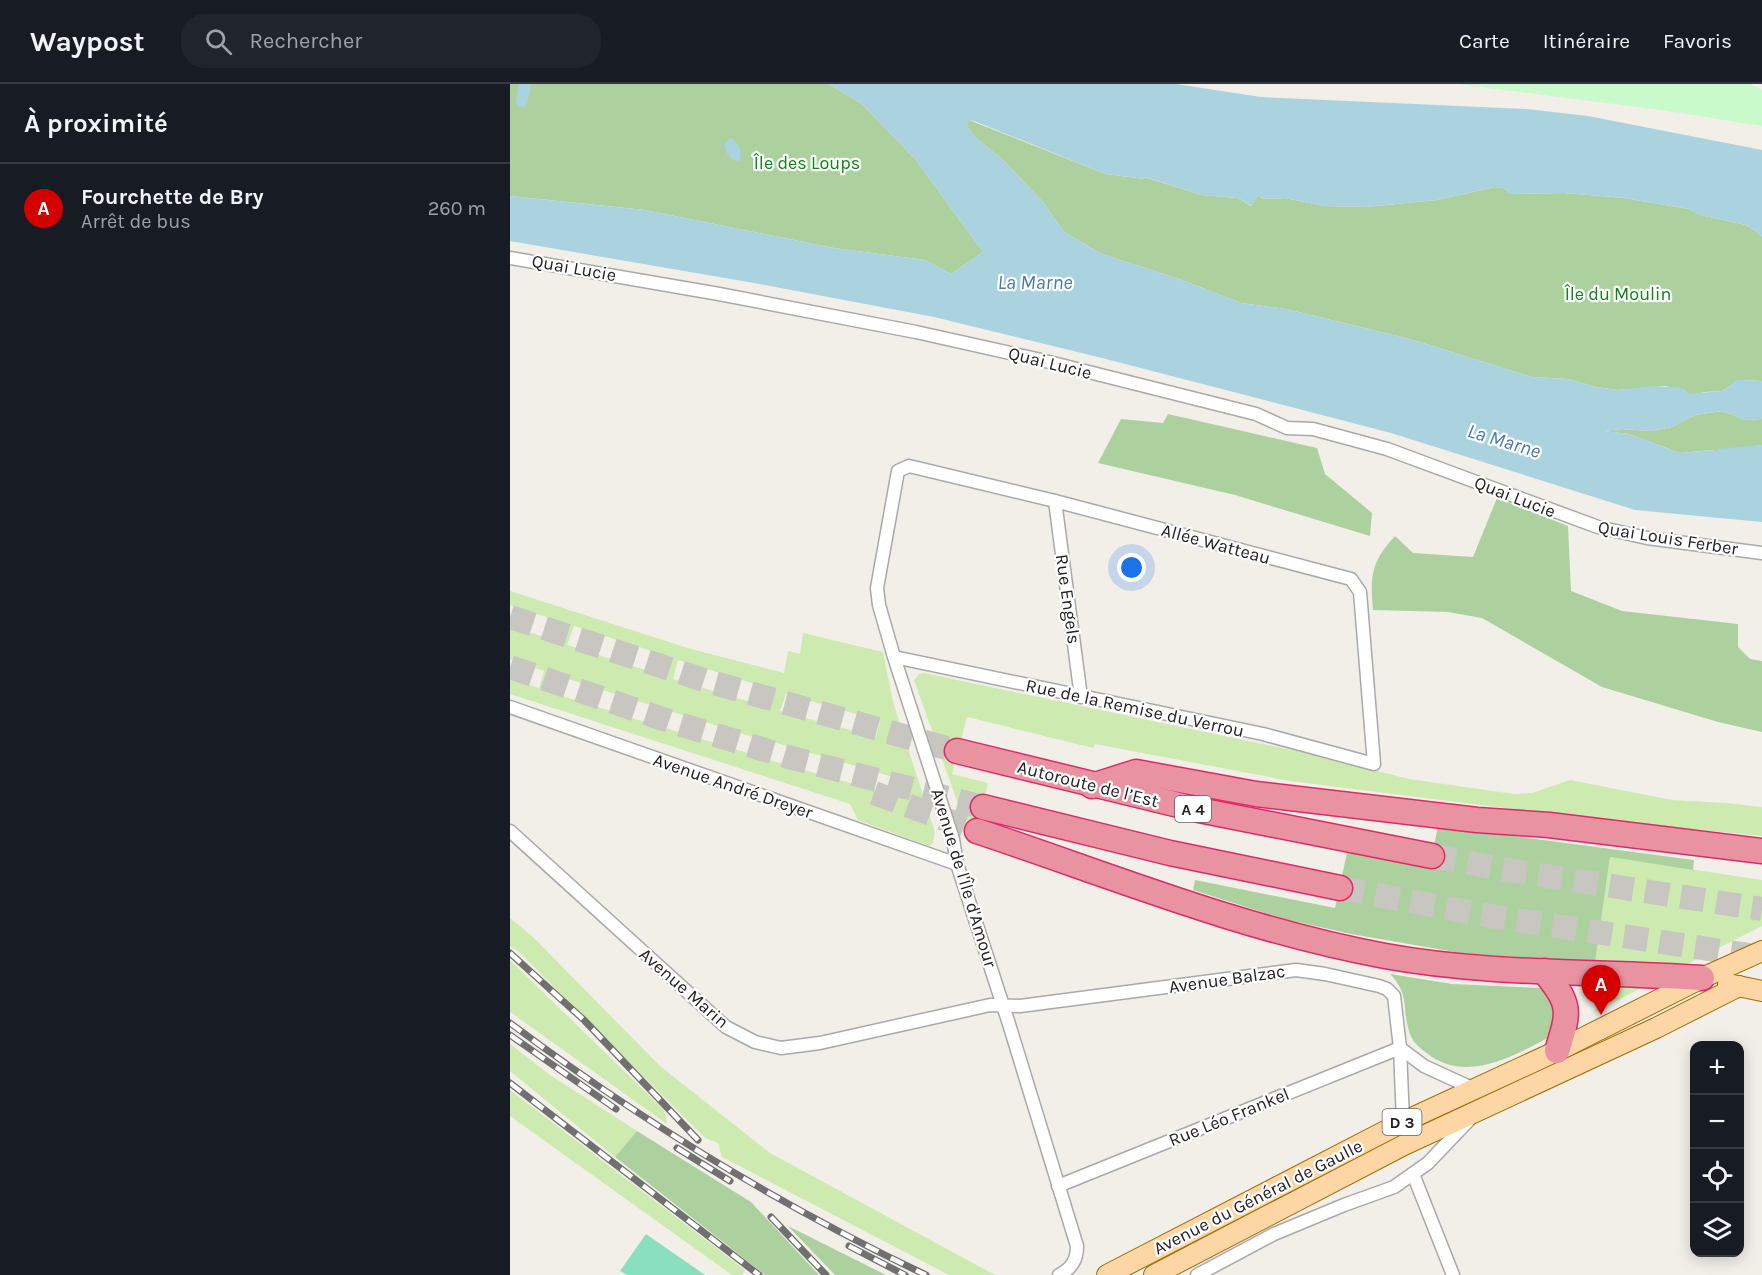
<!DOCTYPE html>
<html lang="fr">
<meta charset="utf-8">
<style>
body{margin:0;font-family:Karla,sans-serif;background:#20242c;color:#f1f3f6}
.controls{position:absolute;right:18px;bottom:18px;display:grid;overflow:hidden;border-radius:12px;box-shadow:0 3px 15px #0003}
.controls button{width:54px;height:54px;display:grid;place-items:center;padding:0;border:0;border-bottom:2px solid #363941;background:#171b24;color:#f1f3f6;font:30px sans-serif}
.you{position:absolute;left:622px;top:484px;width:21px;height:21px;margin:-15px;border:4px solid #fff;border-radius:50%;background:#1a73e8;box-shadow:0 0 0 9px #1a73e833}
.badge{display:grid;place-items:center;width:39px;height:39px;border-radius:50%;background:#d40000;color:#fff;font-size:20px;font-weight:700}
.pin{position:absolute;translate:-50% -50px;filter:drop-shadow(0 2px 3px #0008)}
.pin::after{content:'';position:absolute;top:32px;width:21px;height:18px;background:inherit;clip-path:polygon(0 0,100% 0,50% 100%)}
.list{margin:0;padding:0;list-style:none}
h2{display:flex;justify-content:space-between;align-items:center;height:78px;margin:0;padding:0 24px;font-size:26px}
h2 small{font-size:20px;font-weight:400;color:#9ea1a6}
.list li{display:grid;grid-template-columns:39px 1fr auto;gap:18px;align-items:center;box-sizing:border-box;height:90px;padding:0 24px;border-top:2px solid #363941}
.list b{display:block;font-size:22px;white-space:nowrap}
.list p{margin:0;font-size:20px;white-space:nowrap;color:#9ea1a6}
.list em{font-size:20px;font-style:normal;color:#9ea1a6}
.icon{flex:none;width:33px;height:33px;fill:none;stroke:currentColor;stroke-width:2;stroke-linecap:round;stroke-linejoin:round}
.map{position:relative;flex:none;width:1252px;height:1191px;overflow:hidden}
header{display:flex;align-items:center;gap:36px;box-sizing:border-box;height:84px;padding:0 30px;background:#171b24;border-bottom:2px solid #363941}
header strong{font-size:28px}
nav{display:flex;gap:33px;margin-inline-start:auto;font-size:21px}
.search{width:420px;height:54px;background:#20242c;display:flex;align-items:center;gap:15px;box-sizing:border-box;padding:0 21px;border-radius:24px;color:#9ea1a6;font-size:22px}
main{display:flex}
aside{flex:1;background:#171b24}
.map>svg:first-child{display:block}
.grass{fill:#cdebb0;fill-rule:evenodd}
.forest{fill:#add19e}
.park{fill:#c8facc}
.pitch{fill:#88e0be}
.water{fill:#aad3df}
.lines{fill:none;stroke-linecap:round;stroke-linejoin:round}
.highway-tunnel{stroke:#c8c6c1;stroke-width:24;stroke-dasharray:24 12;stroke-linecap:butt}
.street-casing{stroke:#a9a9a9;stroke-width:15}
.primary-casing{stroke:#a06b00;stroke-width:22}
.highway-casing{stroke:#dc2a67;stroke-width:27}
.street{stroke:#fff;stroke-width:12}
.primary{stroke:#fcd6a4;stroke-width:20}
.highway{stroke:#e892a2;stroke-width:24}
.rail-casing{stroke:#707070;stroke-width:7}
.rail{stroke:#fff;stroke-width:4.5;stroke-dasharray:14;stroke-linecap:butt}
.labels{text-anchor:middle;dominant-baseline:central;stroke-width:4.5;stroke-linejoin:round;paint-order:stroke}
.shield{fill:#fff;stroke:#646464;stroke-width:1.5}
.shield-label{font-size:16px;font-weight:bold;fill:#222}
.park-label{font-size:18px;fill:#0c8416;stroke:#fff}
.street-label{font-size:18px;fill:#222;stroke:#fff}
.water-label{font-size:20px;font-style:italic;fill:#4a7aab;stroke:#fff}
</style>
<header>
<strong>Waypost</strong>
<div class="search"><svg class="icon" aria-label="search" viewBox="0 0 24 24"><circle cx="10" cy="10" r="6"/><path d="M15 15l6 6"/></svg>Rechercher</div>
<nav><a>Carte</a><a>Itinéraire</a><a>Favoris</a></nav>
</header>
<main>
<aside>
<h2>À proximité<small></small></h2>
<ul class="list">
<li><span class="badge">A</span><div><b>Fourchette de Bry</b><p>Arrêt de bus</p></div><em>260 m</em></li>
</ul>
</aside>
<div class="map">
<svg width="1252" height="1191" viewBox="0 0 1252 1191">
<rect width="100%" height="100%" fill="#f2efe9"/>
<!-- grass -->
<g class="grass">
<path d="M 0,507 L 181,565 L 274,589 L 278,567 L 290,570 L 293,549 L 373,568 L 383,618 L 425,748 L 423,759 L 419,762 L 348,736 L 340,720 L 0,610 L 0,594 L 29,604 L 34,587 L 0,575 L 0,542 L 46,557 L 51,538 L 0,521 ZM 64,542 L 157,572 L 151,591 L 57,561 ZM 168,576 L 264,606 L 258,623 L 163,595 ZM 49,592 L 140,621 L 135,638 L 43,609 ZM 276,610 L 370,637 L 366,653 L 270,627 ZM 153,625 L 246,654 L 241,670 L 149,642 ZM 260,657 L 393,696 L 389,713 L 256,675 Z"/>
<path d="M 414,589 L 796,669 L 899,695 L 1004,710 L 1022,709 L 1060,696 L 1162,716 L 1216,719 L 1252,723 L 1252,752 L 1098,737 L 780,697 L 585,660 L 583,664 L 457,633 L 442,690 L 478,699 L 463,762 L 404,596 L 409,590 Z"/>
<path d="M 1100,773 L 1252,796 L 1252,842 L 1173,882 L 1085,879 Z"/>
<path d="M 0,834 L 23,853 L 150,982 L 260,1069 L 485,1191 L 439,1191 L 212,1073 L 208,1059 L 195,1054 L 9,868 L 0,862 Z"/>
<path d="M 0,876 L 154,1026 L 157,1040 L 0,928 Z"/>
<path d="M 1131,901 L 1133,903 L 1085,928 L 1093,906 L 1111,907 L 1112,902 Z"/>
<path d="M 0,960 L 40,991 L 127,1047 L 105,1073 L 0,987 Z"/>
<path d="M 0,1006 L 235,1186 L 232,1191 L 222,1191 L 0,1032 Z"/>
</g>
<!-- forest -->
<g class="forest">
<path d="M 0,0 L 319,0 L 352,20 L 405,75 L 473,168 L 441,190 L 415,176 L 324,164 L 135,126 L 0,112 Z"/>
<path d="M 459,36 L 596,90 L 634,95 L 634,93 L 692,111 L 728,114 L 741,122 L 748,111 L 753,115 L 775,114 L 814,122 L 856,123 L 927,116 L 985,103 L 993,104 L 1001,110 L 1054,109 L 1114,114 L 1143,119 L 1179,125 L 1190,131 L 1236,141 L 1252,152 L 1252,297 L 1228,296 L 1212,307 L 1195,308 L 1186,310 L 1179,310 L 1156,302 L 1108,306 L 1086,303 L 1058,295 L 1022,293 L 900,255 L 776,225 L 731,219 L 672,196 L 592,170 L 554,148 L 533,118 L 493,76 L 466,54 L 456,41 Z"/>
<path d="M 1212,327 L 1235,336 L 1252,335 L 1252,361 L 1207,368 L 1202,366 L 1170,369 L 1119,350 L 1094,347 L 1111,345 L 1142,347 L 1162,343 L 1185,331 Z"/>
<path d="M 658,330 L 807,364 L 815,390 L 862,429 L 860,452 L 725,411 L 588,379 L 611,335 L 653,339 Z"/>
<path d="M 987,414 L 1058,442 L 1061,507 L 1112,527 L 1228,540 L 1228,563 L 1240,575 L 1252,577 L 1252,648 L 1208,638 L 1092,603 L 972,534 L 938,528 L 863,526 C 860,492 861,478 885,452 L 903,469 L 963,473 Z"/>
<path d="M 928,742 L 1184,776 L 1183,786 L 1100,773 L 1085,879 L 951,869 L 841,850 L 774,835 L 683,806 L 685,796 L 825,824 L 838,764 L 922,772 Z"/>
<path d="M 880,890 L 942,900 L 1031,904 L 1040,903 L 1047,949 C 1010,968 963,999 922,973 C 914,967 903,960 900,950 C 891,925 901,912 880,890 Z"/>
<path d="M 127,1047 L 241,1118 L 309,1191 L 255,1191 L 105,1073 Z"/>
<path d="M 278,1142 L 376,1191 L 325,1191 Z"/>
</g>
<!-- park -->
<path class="park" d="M 947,0 L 1241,0 L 1252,6 L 1252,42 L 1151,26 Z"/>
<!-- pitch -->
<path class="pitch" d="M 136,1150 L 195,1191 L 117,1191 L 110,1187 Z"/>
<!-- water -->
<g class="water">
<path d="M 9,0 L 20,0 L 21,2 L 17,20 L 13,23 L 8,22 L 6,18 Z"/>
<path d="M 319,0 L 666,0 L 751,13 L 1017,25 L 1078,32 L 1252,66 L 1252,152 L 1236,141 L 1190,131 L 1179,125 L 1143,119 L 1114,114 L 1054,109 L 1001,110 L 993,104 L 985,103 L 927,116 L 856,123 L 814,122 L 775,114 L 753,115 L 748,111 L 742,122 L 728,114 L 692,111 L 635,93 L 635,95 L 596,90 L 464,37 L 459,36 L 456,41 L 466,54 L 493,76 L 533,118 L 554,148 L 592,170 L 672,196 L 731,219 L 776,225 L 900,255 L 1022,293 L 1058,295 L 1086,303 L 1108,306 L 1143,302 L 1173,304 L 1179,310 L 1212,307 L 1228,296 L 1252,297 L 1252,335 L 1235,336 L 1212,327 L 1185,331 L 1162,343 L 1142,347 L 1111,345 L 1095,347 L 1119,350 L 1170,369 L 1202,366 L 1207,368 L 1208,365 L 1252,361 L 1252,438 L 1125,426 L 881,349 L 592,274 L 424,233 L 255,201 L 0,157 L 0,112 L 135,126 L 324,164 L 415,176 L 441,190 L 473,168 L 405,75 L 352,20 Z"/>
<path d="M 221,54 C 229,60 233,67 230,76 L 227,78 C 220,74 213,67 215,58 Z"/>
</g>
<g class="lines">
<!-- highway-tunnel -->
<g class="highway-tunnel">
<path d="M 0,533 L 197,597 L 447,667"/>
<path d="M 0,583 L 162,638 L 282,674 L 473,723"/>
<path d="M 364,709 L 467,747"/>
<path d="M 922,772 L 1003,787 L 1252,825"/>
<path d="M 830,804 L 986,833 L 1252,873"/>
</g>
<defs>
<g id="street">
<path d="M 0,174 L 209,210 L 406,248 L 527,275 L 746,330 L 777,344 L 803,345 L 877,365 L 1088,443 L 1137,454 L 1252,469"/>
<path d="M 545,417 L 571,613"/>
<path d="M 384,573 L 753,650 L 864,680 L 850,508 L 841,495 L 545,417 L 399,382 L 388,387 L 367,504 L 369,521 L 384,573 L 443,755 L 447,780 L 499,940 L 567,1162 C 567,1176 562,1184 549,1191"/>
<path d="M 0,623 L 447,780"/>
<path d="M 0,747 L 216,943 L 245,958 L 271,964 L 310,959 L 480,921 L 510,922 L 786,886 L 815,890 L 869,902 L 877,905 L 884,912 L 890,964 L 893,1038"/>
<path d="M 890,964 L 914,982 L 964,1005"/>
<path d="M 903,1090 L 943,1191"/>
<path d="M 548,1102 L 890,964"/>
<path d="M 687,1191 L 764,1150 L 834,1121 L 884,1103 L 918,1079 L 959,1036"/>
</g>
<g id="primary">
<path d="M 1218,900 L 1252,907"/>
<path d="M 597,1191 L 893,1038 L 1047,967 L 1192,894 L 1252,867"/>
<path d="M 644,1191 L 894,1061 L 1146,944 L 1229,902"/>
</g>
<g id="highway">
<path d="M 447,667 L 689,726 L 922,772"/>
<path d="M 582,702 L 626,688 L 746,710 L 967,736 L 1039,741 L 1252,767"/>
<path d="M 473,723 L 660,769 L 830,804"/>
<path d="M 467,747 C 602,792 734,846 875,872 C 979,891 1087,887 1192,894"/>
<path d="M 1034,887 C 1061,921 1060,926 1047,967"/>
</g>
</defs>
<!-- street casing -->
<use href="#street" class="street-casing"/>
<!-- primary casing -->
<use href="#primary" class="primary-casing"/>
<!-- highway casing -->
<use href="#highway" class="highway-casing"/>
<!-- street -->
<use href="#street" class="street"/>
<!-- primary -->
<use href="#primary" class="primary"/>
<!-- highway -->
<use href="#highway" class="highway"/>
<defs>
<g id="rail">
<path d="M 0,869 L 74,936 L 188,1056"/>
<path d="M 0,939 C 130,1036 269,1121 416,1191"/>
<path d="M 0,951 L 106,1025"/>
<path d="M 0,999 L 249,1191"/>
<path d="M 167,1064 L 220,1097"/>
<path d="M 261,1133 L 316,1191"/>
<path d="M 339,1162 L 395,1191"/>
</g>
</defs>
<!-- rail casing -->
<use href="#rail" class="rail-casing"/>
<!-- rail -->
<use href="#rail" class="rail"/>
</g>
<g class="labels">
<!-- shield labels -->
<g class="shield">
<rect x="665" y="712" width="36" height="26" rx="4.5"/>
<rect x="872.5" y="1025" width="39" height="26" rx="4.5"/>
</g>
<g class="shield-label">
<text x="683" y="725">A 4</text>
<text x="892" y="1038">D 3</text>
</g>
<!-- park labels -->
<g class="park-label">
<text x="297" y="79">Île des Loups</text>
<text x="1108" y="210">Île du Moulin</text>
</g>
<!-- street labels -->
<g class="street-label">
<text transform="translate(64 184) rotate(10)">Quai Lucie</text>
<text transform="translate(540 279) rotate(14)">Quai Lucie</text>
<text transform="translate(1005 413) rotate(21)">Quai Lucie</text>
<text transform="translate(1158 454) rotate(9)">Quai Louis Ferber</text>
<text transform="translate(706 460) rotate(15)">Allée Watteau</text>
<text transform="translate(558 515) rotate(82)">Rue Engels</text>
<text transform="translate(625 624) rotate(12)">Rue de la Remise du Verrou</text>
<text transform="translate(578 700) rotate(14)">Autoroute de l’Est</text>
<text transform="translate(223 702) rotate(19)">Avenue André Dreyer</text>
<text transform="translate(454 794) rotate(73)">Avenue de l'Île d'Amour</text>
<text transform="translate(717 895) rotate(-8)">Avenue Balzac</text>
<text transform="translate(174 904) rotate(41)">Avenue Marin</text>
<text transform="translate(719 1033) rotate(-22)">Rue Léo Frankel</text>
<text transform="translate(748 1113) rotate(-27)">Avenue du Général de Gaulle</text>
</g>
<!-- water labels -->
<g class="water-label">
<text x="525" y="198">La Marne</text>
<text transform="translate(994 357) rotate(17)">La Marne</text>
</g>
</g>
</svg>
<div class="controls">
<button>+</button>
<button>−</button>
<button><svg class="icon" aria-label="locate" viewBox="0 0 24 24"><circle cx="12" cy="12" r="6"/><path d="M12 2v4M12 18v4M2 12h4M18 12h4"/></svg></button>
<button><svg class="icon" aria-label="layers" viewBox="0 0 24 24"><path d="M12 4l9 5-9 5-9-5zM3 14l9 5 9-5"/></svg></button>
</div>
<div class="you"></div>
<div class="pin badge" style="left:1091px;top:931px">A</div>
</div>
</main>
